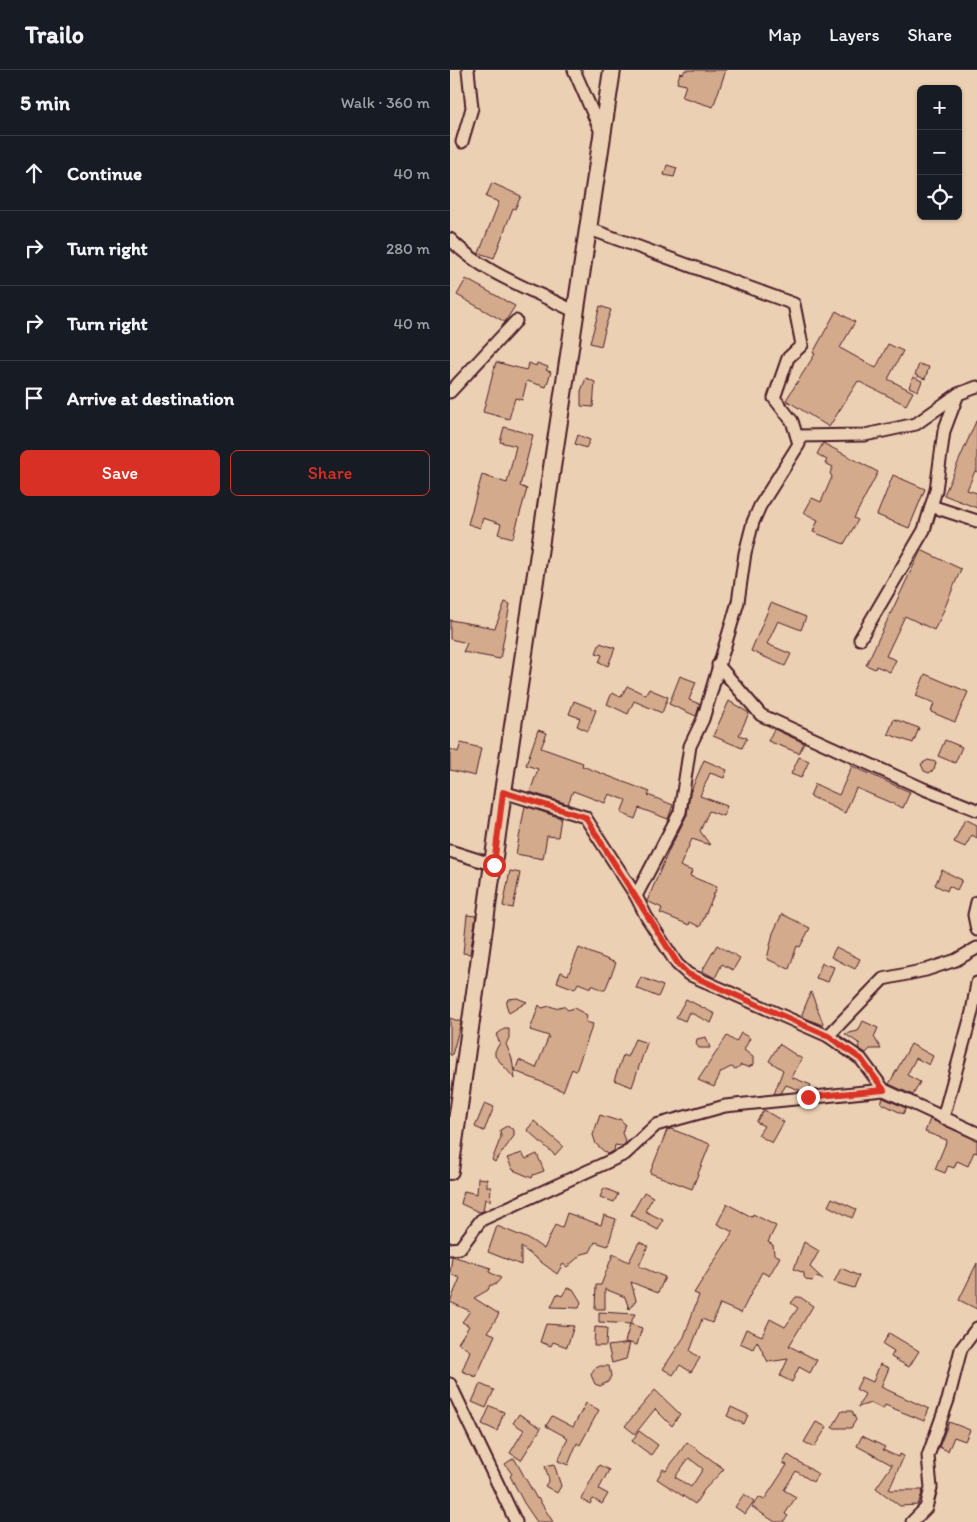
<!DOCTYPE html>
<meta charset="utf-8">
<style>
body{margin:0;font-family:Itim,sans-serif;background:#20242c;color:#f1f3f6}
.controls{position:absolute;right:15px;top:15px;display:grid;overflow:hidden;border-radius:8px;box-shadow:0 1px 4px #0004}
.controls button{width:45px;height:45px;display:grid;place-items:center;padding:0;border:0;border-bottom:1px solid #363941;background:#171b24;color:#f1f3f6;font:25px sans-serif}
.stop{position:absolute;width:15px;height:15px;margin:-11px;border:4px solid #d93025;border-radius:50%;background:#fff}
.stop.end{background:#d93025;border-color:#fff;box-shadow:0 1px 5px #0008}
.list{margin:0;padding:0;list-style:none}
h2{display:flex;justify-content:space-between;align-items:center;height:65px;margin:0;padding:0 20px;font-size:21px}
h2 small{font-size:16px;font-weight:400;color:#9ea1a6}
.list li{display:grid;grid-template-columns:32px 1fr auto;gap:15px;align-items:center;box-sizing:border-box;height:75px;padding:0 20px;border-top:1px solid #363941}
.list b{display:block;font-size:19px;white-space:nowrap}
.list em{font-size:16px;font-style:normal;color:#9ea1a6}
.actions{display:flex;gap:10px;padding:15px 20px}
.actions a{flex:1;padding:11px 0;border:1px solid #d93025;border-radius:8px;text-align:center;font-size:18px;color:#d93025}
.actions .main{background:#d93025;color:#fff}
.icon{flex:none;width:28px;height:28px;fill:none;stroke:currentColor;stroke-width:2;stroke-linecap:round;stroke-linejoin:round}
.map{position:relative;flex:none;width:527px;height:1452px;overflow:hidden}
header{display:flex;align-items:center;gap:30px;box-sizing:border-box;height:70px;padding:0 25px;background:#171b24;border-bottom:1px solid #363941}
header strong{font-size:24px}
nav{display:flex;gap:28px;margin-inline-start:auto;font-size:18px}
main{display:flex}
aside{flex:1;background:#171b24}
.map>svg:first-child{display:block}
.building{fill:#d3aa8c;stroke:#4a1f2b;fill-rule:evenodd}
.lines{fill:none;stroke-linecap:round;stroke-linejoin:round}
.minor-casing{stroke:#4a1f2b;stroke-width:15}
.secondary-casing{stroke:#4a1f2b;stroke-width:20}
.minor{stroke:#ecd0b3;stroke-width:11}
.secondary{stroke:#ecd0b3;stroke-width:16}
.route{stroke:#d93025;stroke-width:6}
</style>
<header>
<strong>Trailo</strong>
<nav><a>Map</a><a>Layers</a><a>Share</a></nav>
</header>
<main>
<aside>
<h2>5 min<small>Walk · 360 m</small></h2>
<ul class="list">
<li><svg class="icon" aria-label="ahead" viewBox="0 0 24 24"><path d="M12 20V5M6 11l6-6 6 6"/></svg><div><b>Continue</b></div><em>40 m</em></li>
<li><svg class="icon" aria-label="right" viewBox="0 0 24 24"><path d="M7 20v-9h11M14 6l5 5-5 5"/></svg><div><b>Turn right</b></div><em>280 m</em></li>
<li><svg class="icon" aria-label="right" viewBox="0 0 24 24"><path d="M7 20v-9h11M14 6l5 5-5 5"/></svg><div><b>Turn right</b></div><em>40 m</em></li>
<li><svg class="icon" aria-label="arrive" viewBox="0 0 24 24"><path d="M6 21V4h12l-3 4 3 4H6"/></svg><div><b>Arrive at destination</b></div></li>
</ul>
<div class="actions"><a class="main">Save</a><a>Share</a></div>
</aside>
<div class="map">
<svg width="527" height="1452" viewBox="0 0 527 1452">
<rect width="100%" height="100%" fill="#ecd0b3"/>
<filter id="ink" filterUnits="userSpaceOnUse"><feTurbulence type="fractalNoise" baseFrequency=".02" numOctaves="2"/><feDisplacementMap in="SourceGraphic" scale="10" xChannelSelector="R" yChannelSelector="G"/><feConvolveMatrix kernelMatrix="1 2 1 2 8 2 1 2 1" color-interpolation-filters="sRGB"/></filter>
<g filter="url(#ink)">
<!-- building -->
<g class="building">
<path d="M 235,0 L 276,0 L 263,37 L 232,27 L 236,15 L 227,13 L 230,3 L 233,4 Z"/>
<path d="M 217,95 L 227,98 L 224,107 L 214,105 Z"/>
<path d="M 42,113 L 71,126 L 65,139 L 63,138 L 44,188 L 29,183 L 49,132 L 36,127 Z"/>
<path d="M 16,209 L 65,236 L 55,252 L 7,225 Z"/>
<path d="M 150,236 L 161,240 L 154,260 L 155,260 L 151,276 L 140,273 Z"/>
<path d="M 386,241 L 405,252 L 390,278 L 426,298 L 438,274 L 453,281 L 438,309 L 463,322 L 456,335 L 408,311 L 379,357 L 336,330 L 365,284 L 363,283 Z"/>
<path d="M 46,292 L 76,300 L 79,293 L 86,296 L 87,293 L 98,297 L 96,300 L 101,302 L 96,317 L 77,311 L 72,330 L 65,328 L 59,349 L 33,342 Z"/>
<path d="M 469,294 L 479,297 L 475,309 L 465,305 Z"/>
<path d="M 463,307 L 472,311 L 468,321 L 459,317 Z"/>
<path d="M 136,308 L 145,312 L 143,337 L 131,336 L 131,321 Z"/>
<path d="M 527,349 L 527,402 L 525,401 L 517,420 L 527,423 L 527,438 L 494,425 Z"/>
<path d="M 54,357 L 83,365 L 70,416 L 77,419 L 63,468 L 48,464 L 51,454 L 33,448 L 30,458 L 18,454 L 32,405 L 57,413 L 66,376 L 50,372 Z"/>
<path d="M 128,365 L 140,370 L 136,378 L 125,374 Z"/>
<path d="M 373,373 L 428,402 L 404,448 L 408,450 L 394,474 L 363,462 L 368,450 L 354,443 L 362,428 L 371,432 L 382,407 L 380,403 L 383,397 L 375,393 L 377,390 L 367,384 Z"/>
<path d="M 443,405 L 475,419 L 459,458 L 427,445 Z"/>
<path d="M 471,480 L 511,499 L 490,549 L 484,560 L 455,546 L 436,586 L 446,590 L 440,602 L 426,596 L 425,599 L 416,595 Z"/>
<path d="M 55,532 L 60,534 L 50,589 L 13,582 L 17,573 L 0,569 L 0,550 L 45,558 Z"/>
<path d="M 321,533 L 356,547 L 351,560 L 328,551 L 317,574 L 341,584 L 335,596 L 301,581 Z"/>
<path d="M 150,573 L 165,578 L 158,596 L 149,592 L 152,585 L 146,583 Z"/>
<path d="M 475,604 L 518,622 L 505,652 L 481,642 L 484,633 L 466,626 Z"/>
<path d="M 230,606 L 246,612 L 239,630 L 250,634 L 246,646 L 219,634 Z"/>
<path d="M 177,616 L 196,625 L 199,619 L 218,627 L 212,643 L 184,631 L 178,644 L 157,634 L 162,623 L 171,627 Z"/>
<path d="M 124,631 L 146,640 L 138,661 L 127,656 L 130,648 L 119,644 Z"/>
<path d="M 279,631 L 299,643 L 289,665 L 297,668 L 292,678 L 263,666 Z"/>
<path d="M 444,649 L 469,658 L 463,673 L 438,664 Z"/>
<path d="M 324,659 L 354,673 L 349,683 L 318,671 Z"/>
<path d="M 88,660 L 97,663 L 91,678 L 133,693 L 132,696 L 200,722 L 198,725 L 223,735 L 218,749 L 189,738 L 185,749 L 171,743 L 176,730 L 159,724 L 155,733 L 123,721 L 118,734 L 80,722 L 88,699 L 76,695 Z"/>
<path d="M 495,670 L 512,677 L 505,693 L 488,686 Z"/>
<path d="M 11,673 L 31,678 L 25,706 L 0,700 L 0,679 L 8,682 Z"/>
<path d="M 349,687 L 359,691 L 351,708 L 341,704 Z"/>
<path d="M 254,690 L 277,700 L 274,708 L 260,703 L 250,726 L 277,736 L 273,746 L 259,741 L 250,761 L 260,775 L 242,769 L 230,796 L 242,801 L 240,806 L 267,817 L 250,857 L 240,852 L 239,855 L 210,843 L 212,838 L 197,831 L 219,780 L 237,745 L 240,723 Z"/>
<path d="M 478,690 L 486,692 L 484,700 L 479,703 L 474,701 L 471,694 Z"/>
<path d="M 402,696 L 460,722 L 453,738 L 406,718 L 395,743 L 360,726 L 365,714 L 389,725 Z"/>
<path d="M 75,736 L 111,748 L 108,767 L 97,766 L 93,789 L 66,784 Z"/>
<path d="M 515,749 L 527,755 L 527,768 L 522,765 L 515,777 L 504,772 Z"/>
<path d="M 492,800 L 512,810 L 507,820 L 499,816 L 497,821 L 485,815 Z"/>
<path d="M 60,801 L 70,803 L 63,838 L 53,836 Z"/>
<path d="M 332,844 L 360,858 L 350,877 L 347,876 L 339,899 L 317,889 L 323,863 Z"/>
<path d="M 17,845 L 26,846 L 20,884 L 13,883 Z"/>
<path d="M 267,875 L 290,888 L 283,900 L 272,894 L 265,908 L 252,901 Z"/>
<path d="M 386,877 L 410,889 L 405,899 L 381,887 Z"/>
<path d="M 129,878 L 166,893 L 155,920 L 152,920 L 142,915 L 141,918 L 128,913 L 125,919 L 107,912 L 111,902 L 118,905 Z"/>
<path d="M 372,893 L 384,897 L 378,912 L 366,908 Z"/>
<path d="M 191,907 L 213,916 L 208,927 L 186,918 Z"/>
<path d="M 361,922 L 373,953 L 372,955 L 353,947 L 352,944 Z"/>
<path d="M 67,928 L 77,932 L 59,943 L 56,934 L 58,929 Z"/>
<path d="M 236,929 L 265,944 L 261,953 L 239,942 L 235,951 L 226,947 Z"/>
<path d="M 89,935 L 92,938 L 100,936 L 105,938 L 113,936 L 118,940 L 124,938 L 137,945 L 136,952 L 143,954 L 126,1001 L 122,999 L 113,1021 L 65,1001 L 69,990 L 86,998 L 99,966 L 80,960 Z"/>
<path d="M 0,948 L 11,952 L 2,985 L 0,985 Z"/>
<path d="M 413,951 L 428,958 L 424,967 L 431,979 L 420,979 L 416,983 L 408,978 L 410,974 L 395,964 L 408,961 Z"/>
<path d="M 54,959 L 59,959 L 59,968 L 56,974 L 62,989 L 65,1009 L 45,986 L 45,981 L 50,973 L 46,965 Z"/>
<path d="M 291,963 L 300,968 L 294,980 L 303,987 L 303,995 L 298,997 L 291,995 L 286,999 L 281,997 L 271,1002 L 264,1017 L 248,1010 L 277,966 L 286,972 Z"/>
<path d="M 256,967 L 260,978 L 249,978 L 246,974 L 247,969 Z"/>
<path d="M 185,969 L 197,973 L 182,1017 L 164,1010 L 173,985 L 177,987 Z"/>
<path d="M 329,974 L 352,989 L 341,1007 L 361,1015 L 359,1020 L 352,1021 L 336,1015 L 331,1023 L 324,1024 L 333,1000 L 319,991 Z"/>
<path d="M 461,974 L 483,986 L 479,995 L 466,988 L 457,1005 L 470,1012 L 463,1025 L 439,1014 Z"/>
<path d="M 433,1028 L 456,1038 L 453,1044 L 431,1033 Z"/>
<path d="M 35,1033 L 44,1037 L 34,1061 L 25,1057 Z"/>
<path d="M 314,1040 L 334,1052 L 322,1073 L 308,1065 L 314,1056 L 306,1052 Z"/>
<path d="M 150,1045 L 165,1050 L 170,1049 L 175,1054 L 172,1063 L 176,1073 L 172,1076 L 165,1075 L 164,1081 L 157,1084 L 146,1074 L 143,1065 Z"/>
<path d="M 480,1049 L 527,1070 L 527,1083 L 524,1082 L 518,1096 L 507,1091 L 504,1098 L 498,1096 L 495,1103 L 485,1099 L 497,1070 L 475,1062 Z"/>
<path d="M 84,1051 L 113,1076 L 105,1085 L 77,1060 Z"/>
<path d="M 57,1056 L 64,1060 L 64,1066 L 45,1092 L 42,1090 L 51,1067 L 50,1060 Z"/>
<path d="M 221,1059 L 260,1074 L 242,1119 L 200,1103 L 217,1060 Z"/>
<path d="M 72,1083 L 76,1089 L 87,1084 L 94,1101 L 83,1105 L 82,1108 L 63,1100 L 57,1088 Z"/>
<path d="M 28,1108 L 37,1109 L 37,1117 L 41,1117 L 40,1131 L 35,1129 L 33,1141 L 29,1142 L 11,1134 L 14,1121 L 27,1124 Z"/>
<path d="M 154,1118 L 168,1124 L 164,1132 L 150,1127 Z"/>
<path d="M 194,1122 L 203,1127 L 195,1141 L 213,1150 L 208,1160 L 181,1145 Z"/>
<path d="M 382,1128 L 406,1139 L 402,1148 L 378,1136 Z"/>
<path d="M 277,1134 L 302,1147 L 303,1144 L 326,1156 L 318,1172 L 323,1175 L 324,1184 L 330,1187 L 319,1206 L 312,1202 L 291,1243 L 270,1234 L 262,1253 L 252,1249 L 240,1281 L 250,1288 L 241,1302 L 230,1295 L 223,1305 L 213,1299 L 234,1267 L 249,1225 L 244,1223 L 283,1162 L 267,1154 Z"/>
<path d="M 117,1143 L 151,1155 L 154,1145 L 166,1149 L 158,1176 L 145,1172 L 140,1182 L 132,1184 L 117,1197 L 113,1194 L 107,1204 L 71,1177 L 71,1195 L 38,1182 L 47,1156 L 81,1170 L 94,1179 L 105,1155 L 112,1158 Z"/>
<path d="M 189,1172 L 198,1176 L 189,1196 L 215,1207 L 208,1223 L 181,1212 L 186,1230 L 179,1239 L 175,1227 L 155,1219 L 155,1239 L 145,1239 L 146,1215 L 151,1215 L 163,1184 L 179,1192 Z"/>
<path d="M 354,1172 L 369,1181 L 360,1197 L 374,1210 L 366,1207 L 362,1211 L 357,1210 L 354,1207 L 354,1203 L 344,1199 Z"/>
<path d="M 2,1186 L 41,1198 L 39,1202 L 51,1208 L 45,1215 L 40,1215 L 38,1220 L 24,1228 L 49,1244 L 38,1262 L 45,1265 L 26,1307 L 12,1301 L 20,1281 L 8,1273 L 19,1256 L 12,1252 L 20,1241 L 0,1232 L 10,1208 L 0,1204 Z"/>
<path d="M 527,1193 L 527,1239 L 509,1230 Z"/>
<path d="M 391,1198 L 409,1206 L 404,1218 L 384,1212 Z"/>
<path d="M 117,1218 L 123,1219 L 131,1232 L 129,1238 L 101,1237 L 107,1224 L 112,1226 Z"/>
<path d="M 346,1227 L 350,1227 L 363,1236 L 339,1276 L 367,1290 L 360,1303 L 349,1297 L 342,1312 L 330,1306 L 338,1289 L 318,1292 L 307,1271 L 303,1279 L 290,1273 L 296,1259 L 312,1266 L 320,1249 L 335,1257 L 348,1238 L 341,1233 Z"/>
<path d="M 149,1242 L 185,1244 L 180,1254 L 149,1252 Z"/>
<path d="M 96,1254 L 124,1256 L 117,1277 L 103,1272 L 101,1276 L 90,1272 Z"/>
<path d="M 180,1254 L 192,1258 L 187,1275 L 180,1273 L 176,1289 L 162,1293 L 158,1276 L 180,1273 L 175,1272 Z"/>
<path d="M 145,1257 L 157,1258 L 156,1276 L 144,1276 Z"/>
<path d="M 439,1263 L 469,1281 L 459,1297 L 441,1287 L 444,1281 L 433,1274 Z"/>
<path d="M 430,1294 L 439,1298 L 431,1317 L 479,1339 L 474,1351 L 435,1335 L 433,1339 L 421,1333 L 408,1337 L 415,1324 L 406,1319 L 412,1307 L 423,1312 Z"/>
<path d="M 150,1296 L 159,1296 L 161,1306 L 158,1312 L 150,1316 L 145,1314 L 141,1305 L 144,1299 Z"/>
<path d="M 30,1314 L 44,1320 L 36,1338 L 22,1332 Z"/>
<path d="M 205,1320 L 230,1344 L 222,1356 L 205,1339 L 185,1364 L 175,1356 Z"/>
<path d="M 136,1333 L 149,1340 L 130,1375 L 127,1373 L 118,1395 L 108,1391 L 118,1368 L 96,1356 L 102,1346 L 123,1357 Z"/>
<path d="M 40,1336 L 54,1342 L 47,1361 L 32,1354 Z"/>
<path d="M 281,1337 L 298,1345 L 294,1354 L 277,1346 Z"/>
<path d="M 392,1341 L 402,1341 L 406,1350 L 401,1358 L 382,1358 Z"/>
<path d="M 69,1344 L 91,1358 L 71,1390 L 60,1383 L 74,1360 L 63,1353 Z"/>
<path d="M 366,1352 L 377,1357 L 364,1377 L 354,1372 Z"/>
<path d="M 499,1352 L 520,1360 L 515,1371 L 504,1367 L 498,1381 L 489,1377 Z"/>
<path d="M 189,1361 L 208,1375 L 201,1385 L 182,1371 Z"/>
<path d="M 412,1366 L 435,1377 L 433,1380 L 448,1387 L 450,1384 L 454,1386 L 439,1420 L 473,1420 L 468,1435 L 450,1436 L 426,1418 L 442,1395 L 407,1376 Z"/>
<path d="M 237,1372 L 274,1399 L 254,1420 L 245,1434 L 207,1409 L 213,1399 L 216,1401 ZM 239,1388 L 253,1399 L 241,1417 L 225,1407 Z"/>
<path d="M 338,1385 L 368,1404 L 363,1412 L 346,1401 L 334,1420 L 346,1427 L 335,1444 L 338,1446 L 333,1452 L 325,1452 L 302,1437 L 309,1427 L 314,1430 L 337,1395 L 333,1393 Z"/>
<path d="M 64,1388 L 87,1429 L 88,1428 L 103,1452 L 87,1452 L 74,1433 L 60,1406 L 62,1404 L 55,1394 Z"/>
<path d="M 104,1394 L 111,1416 L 107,1423 L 95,1416 L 99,1410 L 95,1396 Z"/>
<path d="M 149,1395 L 159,1400 L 149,1419 L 158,1424 L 152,1434 L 143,1429 L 140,1434 L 131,1429 Z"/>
<path d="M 294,1424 L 304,1431 L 295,1444 L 285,1437 Z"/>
</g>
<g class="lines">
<defs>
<g id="minor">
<path d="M 124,0 L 152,64"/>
<path d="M 12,72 L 22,38 L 18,0"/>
<path d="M 137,158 L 344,234 L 352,275 L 338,288 L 324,328 L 342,351 L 349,374 L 310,436 L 303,452 L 295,483 L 288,532 L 253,649 L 240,676 L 230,742 L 186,826"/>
<path d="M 0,169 C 32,203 83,220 124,241"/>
<path d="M 0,322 L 66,251"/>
<path d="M 347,366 L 415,365 L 466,354 L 508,324 L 527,317"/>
<path d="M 481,436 L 527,451"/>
<path d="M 410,569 L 474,460 L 486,420 L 494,361 L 508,324"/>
<path d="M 268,595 L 311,645 L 474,719 L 527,740"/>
<path d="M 53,722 L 135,747 L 186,826 L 196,846 L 227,894 L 238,904 L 378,966 L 411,989 L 434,1020 L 527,1063"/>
<path d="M 0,781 L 44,795"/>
<path d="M 527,832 L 524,845 L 527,860"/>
<path d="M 378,966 L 433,909 L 476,900 L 506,890 L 527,878"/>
<path d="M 493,1048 L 522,942 L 527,913"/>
<path d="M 0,1179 L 10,1178 L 31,1150 L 175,1084 L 206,1055 L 275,1036 L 434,1020"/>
<path d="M 0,1314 L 66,1452"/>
<path d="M 462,1452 L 476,1438 L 481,1418 L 478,1386 L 498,1330 L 511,1279 L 527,1258"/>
</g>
<path id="secondary" d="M 0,1101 L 53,722 L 162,0"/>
</defs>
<!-- minor casing -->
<use href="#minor" class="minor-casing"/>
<!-- secondary casing -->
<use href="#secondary" class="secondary-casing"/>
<!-- minor -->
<use href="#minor" class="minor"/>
<!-- secondary -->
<use href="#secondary" class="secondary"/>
</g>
</g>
<g class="lines" filter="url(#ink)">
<!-- route -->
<path class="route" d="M 44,795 L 53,722 L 135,747 L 228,894 L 238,904 L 378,966 L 411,989 L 434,1020 L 358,1027"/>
</g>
</svg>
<div class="controls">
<button>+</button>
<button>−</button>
<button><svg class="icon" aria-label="locate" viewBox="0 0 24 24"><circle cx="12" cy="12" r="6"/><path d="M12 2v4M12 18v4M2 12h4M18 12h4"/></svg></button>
</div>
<div class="stop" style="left:44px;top:795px"></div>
<div class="stop end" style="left:358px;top:1027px"></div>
</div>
</main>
